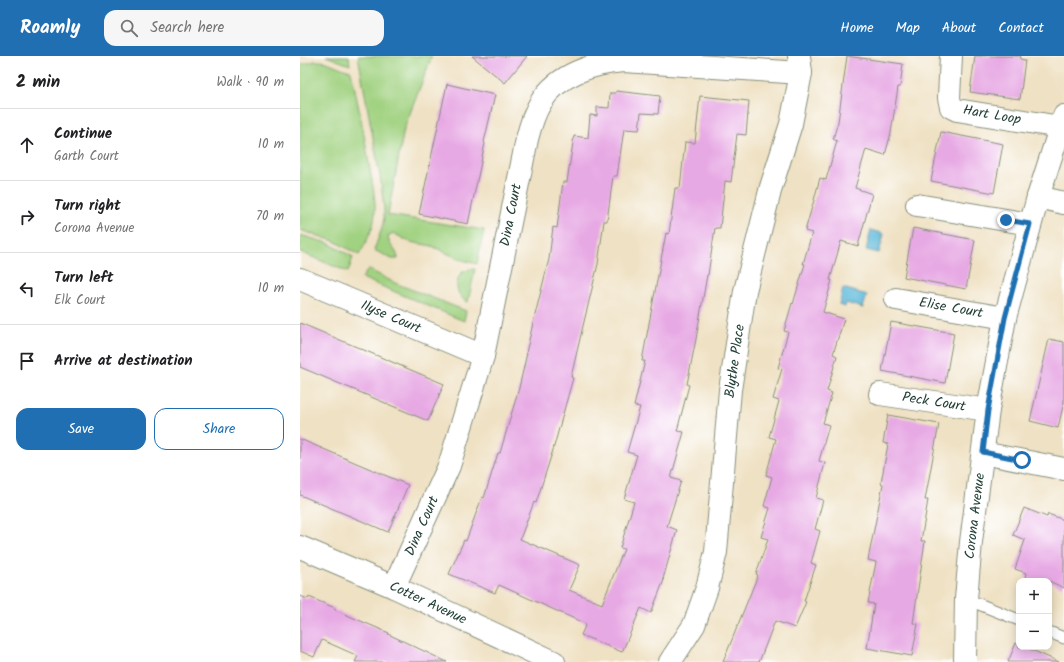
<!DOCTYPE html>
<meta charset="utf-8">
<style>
body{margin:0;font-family:Kalam,sans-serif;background:#f6f6f6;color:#202124}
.controls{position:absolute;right:12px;bottom:12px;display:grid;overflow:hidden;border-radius:8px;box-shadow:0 2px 10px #0003}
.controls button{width:36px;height:36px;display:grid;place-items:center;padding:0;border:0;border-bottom:1px solid #e0e0e0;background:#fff;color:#202124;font:20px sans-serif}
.stop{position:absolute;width:12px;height:12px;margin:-9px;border:3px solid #1f6fb2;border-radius:50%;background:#fff}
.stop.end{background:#1f6fb2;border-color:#fff;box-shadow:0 1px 4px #0008}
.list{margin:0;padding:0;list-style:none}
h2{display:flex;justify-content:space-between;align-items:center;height:52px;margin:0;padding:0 16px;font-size:17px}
h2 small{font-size:13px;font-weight:400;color:#757577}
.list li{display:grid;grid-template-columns:26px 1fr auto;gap:12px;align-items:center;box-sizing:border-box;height:72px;padding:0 16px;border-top:1px solid #e0e0e0}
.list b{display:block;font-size:15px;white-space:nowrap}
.list p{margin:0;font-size:13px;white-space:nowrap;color:#757577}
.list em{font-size:13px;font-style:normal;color:#757577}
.actions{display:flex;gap:8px;padding:12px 16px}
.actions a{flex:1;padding:9px 0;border:1px solid #1f6fb2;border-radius:12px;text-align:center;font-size:14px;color:#1f6fb2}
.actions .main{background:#1f6fb2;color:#fff}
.icon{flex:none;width:22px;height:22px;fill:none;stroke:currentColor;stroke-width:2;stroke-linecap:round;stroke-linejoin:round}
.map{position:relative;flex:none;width:764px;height:606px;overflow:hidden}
header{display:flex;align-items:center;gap:24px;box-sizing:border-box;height:56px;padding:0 20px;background:#1f6fb2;color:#fff}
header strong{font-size:19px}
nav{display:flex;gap:22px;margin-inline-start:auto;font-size:14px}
.search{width:280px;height:36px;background:#f6f6f6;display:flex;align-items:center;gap:10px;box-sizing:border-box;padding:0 14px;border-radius:12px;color:#757577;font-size:15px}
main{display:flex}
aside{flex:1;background:#fff}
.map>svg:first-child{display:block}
.green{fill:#a1d281;stroke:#60885a}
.water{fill:#5bb8d9;stroke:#3d7a86}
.building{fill:#e7a9e4}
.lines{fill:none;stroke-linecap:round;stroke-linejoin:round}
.lane-casing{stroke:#878f7c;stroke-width:13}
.street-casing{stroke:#878f7c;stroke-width:24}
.lane{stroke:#fff;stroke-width:11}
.street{stroke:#fff;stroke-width:22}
.route{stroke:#1f6fb2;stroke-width:5}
.labels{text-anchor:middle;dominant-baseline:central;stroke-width:3.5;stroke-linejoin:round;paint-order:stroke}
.street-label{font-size:14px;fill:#1f3d34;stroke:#fff}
</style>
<header>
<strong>Roamly</strong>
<div class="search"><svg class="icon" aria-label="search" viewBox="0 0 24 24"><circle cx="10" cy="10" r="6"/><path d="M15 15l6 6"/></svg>Search here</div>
<nav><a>Home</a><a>Map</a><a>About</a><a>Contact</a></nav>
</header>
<main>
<aside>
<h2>2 min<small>Walk · 90 m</small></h2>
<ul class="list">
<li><svg class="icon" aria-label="ahead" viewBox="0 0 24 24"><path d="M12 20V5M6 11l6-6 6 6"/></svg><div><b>Continue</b><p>Garth Court</p></div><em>10 m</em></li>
<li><svg class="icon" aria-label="right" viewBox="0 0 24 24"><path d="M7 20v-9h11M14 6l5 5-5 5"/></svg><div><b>Turn right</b><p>Corona Avenue</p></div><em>70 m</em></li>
<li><svg class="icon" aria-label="left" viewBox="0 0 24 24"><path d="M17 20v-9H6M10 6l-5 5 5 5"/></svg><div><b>Turn left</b><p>Elk Court</p></div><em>10 m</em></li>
<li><svg class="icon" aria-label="arrive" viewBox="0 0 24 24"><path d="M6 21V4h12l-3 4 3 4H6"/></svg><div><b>Arrive at destination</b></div></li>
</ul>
<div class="actions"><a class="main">Save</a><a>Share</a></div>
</aside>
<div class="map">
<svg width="764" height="606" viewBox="0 0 764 606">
<rect width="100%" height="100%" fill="#fff"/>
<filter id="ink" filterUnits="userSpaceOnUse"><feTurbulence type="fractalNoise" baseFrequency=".025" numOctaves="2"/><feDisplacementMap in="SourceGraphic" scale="8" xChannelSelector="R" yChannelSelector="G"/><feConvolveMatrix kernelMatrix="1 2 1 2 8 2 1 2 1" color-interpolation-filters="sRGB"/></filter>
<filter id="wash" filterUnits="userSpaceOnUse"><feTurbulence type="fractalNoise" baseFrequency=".012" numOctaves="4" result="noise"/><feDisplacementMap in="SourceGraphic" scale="16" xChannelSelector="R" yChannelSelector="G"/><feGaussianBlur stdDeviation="0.9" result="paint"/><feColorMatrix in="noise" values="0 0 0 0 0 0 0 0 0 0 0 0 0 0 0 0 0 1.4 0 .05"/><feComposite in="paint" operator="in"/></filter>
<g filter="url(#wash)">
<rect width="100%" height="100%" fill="#efe1c3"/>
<!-- green -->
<g class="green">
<path d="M 26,0 L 49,0 L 50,9 Z"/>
<path d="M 58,0 L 132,0 L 104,73 L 88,159 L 184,174 L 177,208 L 159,203 L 132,190 L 110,186 L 93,177 L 88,180 C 88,190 98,194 98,203 L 92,203 L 74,194 L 82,172 L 84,162 L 84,152 L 80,120 Z"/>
<path d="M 15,5 C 30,4 37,12 51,15 C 58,48 65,81 70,114 C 73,130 77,149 74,165 C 71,177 65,189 59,199 L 34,185 L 0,174 L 0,9 Z"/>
<path d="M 0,179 L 28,187 L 53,201 L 48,216 L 0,196 Z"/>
<path d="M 68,213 L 95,227 L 166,255 L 164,265 L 62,222 Z"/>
<path d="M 170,213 L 175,213 L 168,246 C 156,241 154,228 161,217 Z"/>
</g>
<!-- water -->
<g class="water">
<path d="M 571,174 L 584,178 L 579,197 L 566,194 Z"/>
<path d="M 543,232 L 567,239 L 563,252 L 546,247 L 545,251 L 539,249 Z"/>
</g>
<g id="blocks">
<!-- building -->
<g class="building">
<path d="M 172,0 L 227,0 L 205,27 Z"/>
<path d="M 547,0 L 603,8 L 600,31 L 598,31 L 591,77 L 585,99 L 566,93 L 555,132 L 572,138 L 558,190 L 541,185 L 530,224 L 532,224 L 523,256 L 544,263 L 533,298 L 537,300 L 527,335 L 532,337 L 523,367 L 529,369 L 519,405 L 525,407 L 516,442 L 523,444 L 515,473 L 520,475 L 511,507 L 516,509 L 504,545 L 506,546 L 495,572 L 475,565 L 459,606 L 423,606 L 458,519 L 456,518 L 468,483 L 461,481 L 470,452 L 464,450 L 472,421 L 466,419 L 476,383 L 469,381 L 479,345 L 473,343 L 482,313 L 478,312 L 488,276 L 484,275 L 492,247 L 493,248 L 505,208 L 503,208 L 512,177 L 505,175 L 514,144 L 520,122 L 526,124 L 537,85 L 533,83 L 538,66 Z"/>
<path d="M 675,0 L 721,0 L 720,3 L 725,4 L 720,43 L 670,36 Z"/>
<path d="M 147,28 L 195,39 L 184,86 L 185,87 L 168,168 L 119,158 Z"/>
<path d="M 316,35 L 360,40 L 358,58 L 341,57 L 339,74 L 324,73 L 317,120 L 313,120 L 307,165 L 304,165 L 298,208 L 282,274 L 271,321 L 273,322 L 253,394 L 236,447 L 234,446 L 220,483 L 280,509 L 269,534 L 302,548 L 324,493 L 320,492 L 334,446 L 324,443 L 337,399 L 327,396 L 340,351 L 334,350 L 345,305 L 342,305 L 366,177 L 369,178 L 375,132 L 380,132 L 385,86 L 395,87 L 400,40 L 449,45 L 446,79 L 437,78 L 431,126 L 425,125 L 420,172 L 415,172 L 408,219 L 407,219 L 396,283 L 387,328 L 389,329 L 377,375 L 384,376 L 371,422 L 381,425 L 367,470 L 377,474 L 363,523 L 364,524 L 351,557 L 341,552 L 322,596 L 281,579 L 286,568 L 199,529 L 195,537 L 149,518 L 164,484 L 166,485 L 182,441 L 184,442 L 198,397 L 200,397 L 219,332 L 227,297 L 226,297 L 234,263 L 249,203 L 253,171 L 257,172 L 263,126 L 267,126 L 274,80 L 288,82 L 290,59 L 297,60 L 297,51 L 309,52 L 310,37 L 316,37 Z"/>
<path d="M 641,76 L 703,88 L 694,137 L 631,125 Z"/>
<path d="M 613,172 L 675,184 L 666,233 L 604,221 Z"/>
<path d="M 591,266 L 654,277 L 645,327 L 582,315 Z"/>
<path d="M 0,267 L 144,328 L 128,365 L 0,311 Z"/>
<path d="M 749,283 L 764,286 L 764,346 L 758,372 L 730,365 Z"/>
<path d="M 588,359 L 639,368 L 625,444 L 628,444 L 621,485 L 625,485 L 613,567 L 618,568 L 612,600 L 567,592 L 574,548 L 568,547 L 576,506 L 568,504 L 583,428 L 581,427 L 588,388 L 583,387 Z"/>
<path d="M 0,383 L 108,429 L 88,476 L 0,439 Z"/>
<path d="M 724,452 L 747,461 L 748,458 L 764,464 L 764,532 L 749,525 L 735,525 L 725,521 L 726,517 L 715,513 L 725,484 L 713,479 Z"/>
<path d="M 0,540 L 8,543 L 9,541 L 35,552 L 35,554 L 89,577 L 88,578 L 147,606 L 55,606 L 58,600 L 22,584 L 14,601 L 0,595 Z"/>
<path d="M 716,587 L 719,589 L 719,591 L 725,591 L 759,606 L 708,606 Z"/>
</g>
</g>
</g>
<g filter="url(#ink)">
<use href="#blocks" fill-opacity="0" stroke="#878f7c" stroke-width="1"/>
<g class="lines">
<defs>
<g id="lane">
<path d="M 666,543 L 719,564"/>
<path d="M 749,576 L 764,582"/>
</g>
<g id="street">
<path d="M 651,0 L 649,42 L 651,51 L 657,54 L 760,71"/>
<path d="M 738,141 L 764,147"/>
<path d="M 617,149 L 730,168"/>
<path d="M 0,223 L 183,300"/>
<path d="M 596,243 L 705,262"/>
<path d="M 580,338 L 688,354"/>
<path d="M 683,397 L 764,413"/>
<path d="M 0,491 L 94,531 L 254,606"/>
<path d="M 94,531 L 149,410 L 183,300 L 227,83 C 230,71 234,57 241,46 C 258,18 294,7 324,5 L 501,17"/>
<path d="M 370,606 L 394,569 L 407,532 L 416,496 L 430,334 L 445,235 L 471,131 L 491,68 L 501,17 L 499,0"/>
<path d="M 665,606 L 666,543 L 671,486 L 688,354 L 705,262 L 738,141 L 764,60"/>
</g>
</defs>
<!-- lane casing -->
<use href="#lane" class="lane-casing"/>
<!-- street casing -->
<use href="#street" class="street-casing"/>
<!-- lane -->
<use href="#lane" class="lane"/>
<!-- street -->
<use href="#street" class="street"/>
</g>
</g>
<g class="lines" filter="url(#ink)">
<!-- route -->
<path class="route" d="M 706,164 L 730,168 L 705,262 L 688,354 L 683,396 L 722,404"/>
</g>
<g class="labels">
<!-- street labels -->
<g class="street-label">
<text transform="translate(692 59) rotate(10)">Hart Loop</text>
<text transform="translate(211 159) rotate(-79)">Dina Court</text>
<text transform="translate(651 252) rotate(10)">Elise Court</text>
<text transform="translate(91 261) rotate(23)">Ilyse Court</text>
<text transform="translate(435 305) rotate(-82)">Blythe Place</text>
<text transform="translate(634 346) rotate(9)">Peck Court</text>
<text transform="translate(675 460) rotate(-83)">Corona Avenue</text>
<text transform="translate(122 470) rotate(-66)">Dina Court</text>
<text transform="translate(128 547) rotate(25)">Cotter Avenue</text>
</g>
</g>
</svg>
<div class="controls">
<button>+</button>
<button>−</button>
</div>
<div class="stop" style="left:722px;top:404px"></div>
<div class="stop end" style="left:706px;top:164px"></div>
</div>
</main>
